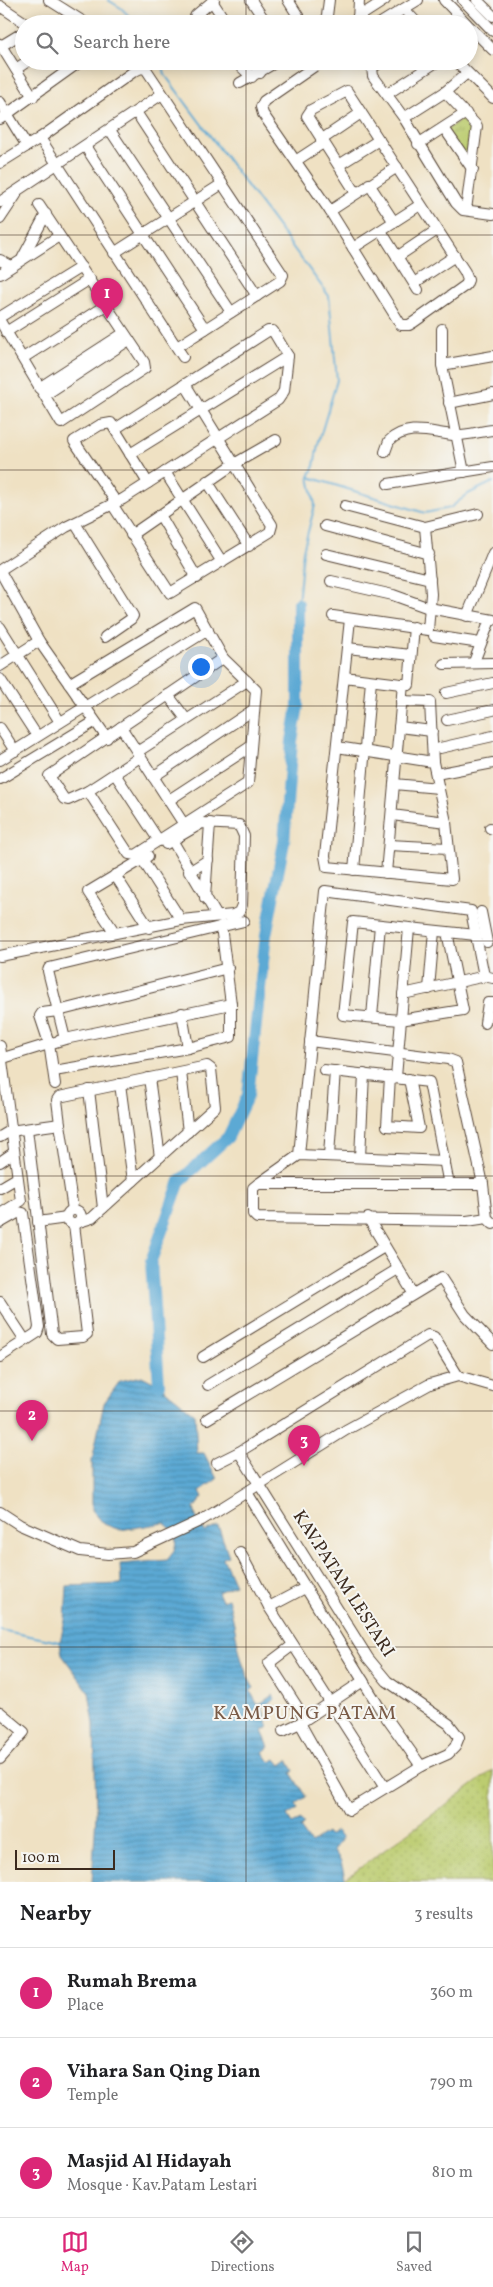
<!DOCTYPE html>
<meta charset="utf-8">
<style>
body{margin:0;font-family:Vollkorn,serif;background:#f6f6f6;color:#202124}
.scale{position:absolute;left:15px;bottom:12px;width:100px;box-sizing:border-box;padding-left:5px;border:2px solid #3b2a1e;border-top:0;font-size:14px;line-height:18px;white-space:nowrap;color:#3b2a1e;-webkit-text-stroke:4px #f6f6f2;paint-order:stroke}
.you{position:absolute;left:200px;top:666px;width:18px;height:18px;margin:-12px;border:4px solid #fff;border-radius:50%;background:#1a73e8;box-shadow:0 0 0 8px #1a73e833}
.badge{display:grid;place-items:center;width:32px;height:32px;border-radius:50%;background:#db2777;color:#fff;font-size:16px;font-weight:700}
.pin{position:absolute;translate:-50% -41px;filter:drop-shadow(0 1px 2px #0008)}
.pin::after{content:'';position:absolute;top:26px;width:18px;height:15px;background:inherit;clip-path:polygon(0 0,100% 0,50% 100%)}
.list{margin:0;padding:0;list-style:none}
h2{display:flex;justify-content:space-between;align-items:center;height:65px;margin:0;padding:0 20px;font-size:21px}
h2 small{font-size:16px;font-weight:400;color:#757577}
.list li{display:grid;grid-template-columns:32px 1fr auto;gap:15px;align-items:center;box-sizing:border-box;height:90px;padding:0 20px;border-top:1px solid #e0e0e0}
.list b{display:block;font-size:19px;white-space:nowrap}
.list p{margin:0;font-size:16px;white-space:nowrap;color:#757577}
.list em{font-size:16px;font-style:normal;color:#757577}
.icon{flex:none;width:28px;height:28px;fill:none;stroke:currentColor;stroke-width:2;stroke-linecap:round;stroke-linejoin:round}
.map{position:relative;flex:none;width:493px;height:1882px;overflow:hidden}
.search{position:absolute;background:#fff;box-shadow:0 2px 12px #0003;left:15px;right:15px;top:15px;height:55px;display:flex;align-items:center;gap:12px;box-sizing:border-box;padding:0 18px;border-radius:28px;color:#757577;font-size:19px}
.sheet{height:335px;background:#fff}
nav{display:flex;justify-content:space-around;align-items:center;box-sizing:border-box;height:70px;border-top:1px solid #e0e0e0;background:#fff;font-size:14px;color:#757577}
nav a{display:grid;justify-items:center;gap:2px}
nav .on{color:#db2777}
.map>svg:first-child{display:block}
.grass{fill:url(#grass-dots);stroke:#7c7b46}
.park{fill:url(#park-tufts);stroke:#7c7b46}
.water{fill:url(#water-rules);stroke:#4b6a79}
.lines{fill:none;stroke-linecap:round;stroke-linejoin:round}
.stream{stroke:#5ba9d4;stroke-width:2}
.river{stroke:#5ba9d4;stroke-width:12}
.minor-casing{stroke:#564537;stroke-width:12}
.minor{stroke:#fff;stroke-width:10}
.grid{fill:none;stroke:#3b2a1e;stroke-width:1;stroke-opacity:0.55}
.labels{text-anchor:middle;dominant-baseline:central;stroke-width:4;stroke-linejoin:round;paint-order:stroke}
.street-label{font-size:18px;fill:#3b2a1e;stroke:#f6f6f2}
.quarter-label{font-size:20px;letter-spacing:1px;fill:#7a5b47;stroke:#f6f6f2}
</style>
<div class="map">
<svg width="493" height="1882" viewBox="0 0 493 1882">
<defs>
<pattern id="grass-dots" width="8" height="8" patternUnits="userSpaceOnUse" patternTransform="scale(1.25)"><rect width="8" height="8" fill="#bccc6f"/><path d="M2 2h.1M6 6h.1" fill="none" stroke="#a2af60" stroke-width="1.8" stroke-linecap="round"/></pattern>
<pattern id="park-tufts" width="24" height="20" patternUnits="userSpaceOnUse" patternTransform="scale(1.25)"><rect width="24" height="20" fill="#bccc6f"/><path d="M3 7l-1-3M5 7V3M7 7l1-3M15 17l-1-3M17 17v-4M19 17l1-3" fill="none" stroke="#a2af60"/></pattern>
<pattern id="water-rules" width="6" height="5" patternUnits="userSpaceOnUse" patternTransform="scale(1.25)"><rect width="6" height="5" fill="#5ba9d4"/><path d="M0 2.5h6" fill="none" stroke="#4c8aab"/></pattern>
</defs>
<rect width="100%" height="100%" fill="#f6f6f2"/>
<filter id="ink" filterUnits="userSpaceOnUse"><feTurbulence type="fractalNoise" baseFrequency=".02" numOctaves="2"/><feDisplacementMap in="SourceGraphic" scale="10" xChannelSelector="R" yChannelSelector="G"/><feConvolveMatrix kernelMatrix="1 2 1 2 8 2 1 2 1" color-interpolation-filters="sRGB"/></filter>
<filter id="wash" filterUnits="userSpaceOnUse"><feTurbulence type="fractalNoise" baseFrequency=".0096" numOctaves="4" result="noise"/><feDisplacementMap in="SourceGraphic" scale="20" xChannelSelector="R" yChannelSelector="G"/><feGaussianBlur stdDeviation="1.12" result="paint"/><feColorMatrix in="noise" values="0 0 0 0 0 0 0 0 0 0 0 0 0 0 0 0 0 1.4 0 .05"/><feComposite in="paint" operator="in"/></filter>
<g filter="url(#wash)">
<rect width="100%" height="100%" fill="#efe1c3"/>
<!-- grass -->
<path class="grass" d="M 493,1770 L 493,1882 L 346,1882 L 345,1879 Z"/>
<!-- park -->
<path class="park" d="M 463,118 L 475,128 L 472,167 L 442,133 Z"/>
<!-- water -->
<path class="water" d="M 142,1376 L 159,1385 L 195,1414 L 197,1453 L 204,1453 L 217,1479 L 200,1491 L 203,1497 L 194,1508 L 196,1517 L 205,1532 L 218,1526 L 229,1556 L 223,1558 L 235,1585 L 218,1592 L 222,1601 L 228,1599 C 237,1628 237,1662 254,1688 L 250,1691 L 258,1705 L 273,1695 L 275,1699 L 262,1708 L 269,1727 L 262,1731 L 269,1747 L 263,1752 L 270,1762 L 276,1759 L 281,1765 L 288,1760 L 294,1771 L 291,1773 L 306,1797 L 296,1804 L 298,1809 L 287,1816 L 292,1824 L 301,1820 L 304,1824 L 300,1828 L 311,1843 L 326,1833 L 328,1836 L 336,1831 L 342,1839 L 333,1850 L 341,1862 L 346,1882 L 92,1882 L 96,1813 L 94,1724 L 89,1692 L 62,1655 L 60,1642 L 65,1620 L 67,1586 L 121,1584 L 120,1564 L 167,1560 C 179,1548 179,1533 164,1523 L 120,1530 L 104,1524 L 92,1510 L 92,1460 L 104,1403 L 120,1381 Z"/>
<g class="lines">
<!-- stream -->
<g class="stream">
<path d="M 108,0 L 121,8 L 137,24"/>
<path d="M 162,61 L 165,75 L 329,296 L 337,380 L 318,444 L 314,466 L 309,477 L 315,505 L 303,551 L 298,604"/>
<path d="M 309,477 L 425,513 L 450,508 L 468,494 L 493,482"/>
<path d="M 0,1630 L 60,1642"/>
</g>
<!-- river -->
<path class="river" d="M 159,1385 L 151,1261 L 180,1181 L 228,1137 L 248,1095 L 266,935 L 284,842 L 292,741 L 298,706 L 298,604"/>
</g>
</g>
<g filter="url(#ink)">
<g class="lines">
<defs>
<g id="minor">
<path d="M 49,0 L 87,24"/>
<path d="M 251,0 L 267,24"/>
<path d="M 288,0 L 303,24"/>
<path d="M 444,0 L 467,24"/>
<path d="M 463,0 L 493,31"/>
<path d="M 477,0 L 493,16"/>
<path d="M 212,1 L 227,24"/>
<path d="M 0,6 L 27,24"/>
<path d="M 404,9 L 418,24"/>
<path d="M 357,18 L 385,0"/>
<path d="M 358,21 L 359,0"/>
<path d="M 198,24 L 194,19 L 196,15 L 214,0"/>
<path d="M 326,24 L 329,0"/>
<path d="M 379,24 L 418,0"/>
<path d="M 469,26 L 493,50"/>
<path d="M 0,44 L 33,97"/>
<path d="M 1,46 L 24,32"/>
<path d="M 235,61 L 252,77"/>
<path d="M 252,61 L 260,73"/>
<path d="M 322,61 L 264,101 L 261,107 L 263,114 L 330,211 L 401,325 L 409,325 L 414,322 L 466,285 L 468,280 L 465,272 L 347,91 L 311,110 L 307,116 L 356,193"/>
<path d="M 382,61 L 372,68 L 373,76 L 404,118 L 456,203 L 463,210 L 493,214"/>
<path d="M 456,61 L 493,98"/>
<path d="M 16,69 L 28,61"/>
<path d="M 240,83 L 278,61"/>
<path d="M 445,92 L 477,126 L 466,210"/>
<path d="M 387,94 L 438,61"/>
<path d="M 0,102 L 27,146"/>
<path d="M 136,112 L 257,296"/>
<path d="M 404,118 L 445,92 L 467,73"/>
<path d="M 0,119 L 81,61"/>
<path d="M 444,128 L 473,170"/>
<path d="M 110,130 L 231,312"/>
<path d="M 40,138 L 183,357"/>
<path d="M 321,140 L 361,113"/>
<path d="M 418,144 L 466,113"/>
<path d="M 85,146 L 205,329"/>
<path d="M 297,160 L 323,143"/>
<path d="M 0,163 L 40,138 L 133,72 L 141,68 L 146,69 L 283,275 L 280,281 L 177,347"/>
<path d="M 339,165 L 379,140"/>
<path d="M 369,184 L 394,222"/>
<path d="M 0,202 L 162,94"/>
<path d="M 330,211 L 397,167"/>
<path d="M 0,219 L 16,195"/>
<path d="M 381,231 L 418,290"/>
<path d="M 353,248 L 420,205"/>
<path d="M 114,253 L 222,184"/>
<path d="M 23,257 L 46,214"/>
<path d="M 397,257 L 437,230"/>
<path d="M 0,260 L 11,266"/>
<path d="M 0,274 L 59,236"/>
<path d="M 414,283 L 455,256"/>
<path d="M 0,317 L 81,267"/>
<path d="M 0,321 L 61,423 L 145,368 L 144,362 L 39,205"/>
<path d="M 442,329 L 442,365 L 464,472"/>
<path d="M 6,332 L 90,279"/>
<path d="M 23,358 L 106,305"/>
<path d="M 442,365 L 493,356"/>
<path d="M 39,388 L 124,333"/>
<path d="M 45,395 L 129,340"/>
<path d="M 449,403 L 493,394"/>
<path d="M 385,452 L 389,441 C 408,423 431,433 454,435 C 466,436 481,431 493,430"/>
<path d="M 130,454 L 288,356"/>
<path d="M 165,472 L 222,562"/>
<path d="M 207,481 L 249,546"/>
<path d="M 388,484 L 493,467"/>
<path d="M 116,502 L 74,441 L 100,425 L 111,423 L 148,483"/>
<path d="M 112,504 L 170,593 L 270,532 L 272,525 L 185,384"/>
<path d="M 345,506 L 425,527 L 478,514"/>
<path d="M 160,515 L 234,464 L 276,440"/>
<path d="M 75,523 L 133,616 L 131,619 L 105,637"/>
<path d="M 325,526 L 429,554"/>
<path d="M 131,535 L 160,515 L 197,578"/>
<path d="M 326,554 L 430,579"/>
<path d="M 0,570 L 66,527 L 123,499 L 278,400 L 284,391 L 288,356 L 273,331 L 268,331 L 115,429"/>
<path d="M 0,571 L 39,641 L 107,738"/>
<path d="M 331,581 L 393,595 L 429,608 L 493,620"/>
<path d="M 333,616 L 428,630 L 431,594 L 425,527"/>
<path d="M 467,616 L 493,553"/>
<path d="M 0,627 L 60,722"/>
<path d="M 434,636 L 480,643"/>
<path d="M 347,648 L 411,655"/>
<path d="M 474,662 L 490,620"/>
<path d="M 444,664 L 493,663"/>
<path d="M 0,666 L 39,641"/>
<path d="M 344,677 L 409,685 L 414,627"/>
<path d="M 0,679 L 37,736"/>
<path d="M 69,684 L 195,608 L 223,658 L 256,690 L 248,783 L 136,855 L 129,854 L 88,791"/>
<path d="M 446,693 L 493,683"/>
<path d="M 168,695 L 186,719"/>
<path d="M 401,701 L 430,702 L 433,762"/>
<path d="M 447,720 L 493,710"/>
<path d="M 121,727 L 187,829"/>
<path d="M 399,727 L 432,731"/>
<path d="M 0,728 L 15,751"/>
<path d="M 337,747 L 433,762 L 446,822 L 452,879 L 327,867 L 325,856 L 350,619"/>
<path d="M 440,748 L 493,736"/>
<path d="M 137,752 L 247,681"/>
<path d="M 140,757 L 88,791 L 68,800 L 64,799 L 49,776 L 223,658"/>
<path d="M 0,760 L 208,630"/>
<path d="M 115,774 L 159,841"/>
<path d="M 436,774 L 493,763"/>
<path d="M 153,777 L 253,710"/>
<path d="M 0,779 L 94,722"/>
<path d="M 394,784 L 439,788"/>
<path d="M 169,800 L 250,747"/>
<path d="M 392,815 L 446,822"/>
<path d="M 490,828 L 493,829"/>
<path d="M 172,840 L 217,916"/>
<path d="M 389,845 L 448,848"/>
<path d="M 142,859 L 181,920"/>
<path d="M 354,870 L 371,681"/>
<path d="M 189,872 L 208,860"/>
<path d="M 386,873 L 403,684"/>
<path d="M 115,875 L 149,928"/>
<path d="M 205,898 L 210,823"/>
<path d="M 481,912 L 487,942"/>
<path d="M 447,932 L 463,1010 L 400,1020 L 343,1015 L 353,922 L 476,935"/>
<path d="M 115,933 L 88,892 L 148,856"/>
<path d="M 0,956 L 181,920 L 233,915 L 239,912 L 242,905 L 244,836 L 239,825 L 202,823 L 166,844"/>
<path d="M 429,989 L 434,931"/>
<path d="M 403,994 L 486,976"/>
<path d="M 182,1013 L 188,1048"/>
<path d="M 372,1017 L 380,925"/>
<path d="M 485,1023 L 488,1003 L 493,1003"/>
<path d="M 65,1039 L 48,971 L 49,968 L 244,921"/>
<path d="M 310,1041 L 448,1059 L 456,1062 L 483,1184"/>
<path d="M 0,1046 L 21,1201 L 0,1214"/>
<path d="M 0,1059 L 65,1039 L 231,1004"/>
<path d="M 324,1070 L 429,1082 L 449,1185"/>
<path d="M 54,1071 L 188,1048 L 231,1037 L 231,1004 L 221,926"/>
<path d="M 181,1072 L 188,1132"/>
<path d="M 390,1077 L 387,1126 L 419,1128 L 409,1079"/>
<path d="M 396,1077 L 409,928"/>
<path d="M 149,1078 L 160,1157"/>
<path d="M 55,1084 L 49,1043 L 40,1016 L 42,1013 L 58,1011 L 228,968"/>
<path d="M 120,1084 L 133,1181"/>
<path d="M 89,1090 L 103,1208"/>
<path d="M 60,1124 L 57,1100 L 59,1097 L 207,1066 L 211,1069 L 215,1107 L 92,1218 L 79,1222"/>
<path d="M 27,1129 L 52,1334 L 57,1339 L 83,1337 L 87,1334 L 74,1224"/>
<path d="M 0,1137 L 10,1131 L 60,1124 L 73,1210"/>
<path d="M 299,1155 L 325,891 L 471,911 L 484,976 L 493,978"/>
<path d="M 329,1155 L 335,1071"/>
<path d="M 360,1157 L 364,1074"/>
<path d="M 0,1162 L 13,1153"/>
<path d="M 258,1184 L 299,1155 L 445,1161"/>
<path d="M 0,1188 L 17,1178"/>
<circle cx="74" cy="1217" r="7"/>
<path d="M 368,1218 L 413,1293"/>
<path d="M 487,1218 L 467,1221 L 257,1218 L 253,1214 L 253,1188 L 258,1184 L 483,1184 L 487,1218 L 493,1224"/>
<path d="M 38,1222 L 67,1218"/>
<path d="M 0,1223 L 19,1212 L 23,1213 L 39,1327 L 37,1333 L 0,1357"/>
<path d="M 0,1302 L 25,1340"/>
<path d="M 203,1357 L 384,1247"/>
<path d="M 208,1385 L 398,1269"/>
<path d="M 207,1419 L 441,1278 L 465,1315 L 493,1344"/>
<path d="M 217,1463 L 239,1452"/>
<path d="M 248,1494 L 381,1710 L 421,1766"/>
<path d="M 0,1512 L 20,1525 L 80,1551 L 108,1554 L 133,1552 L 202,1520 L 346,1430 L 430,1384 L 458,1376 L 493,1386"/>
<path d="M 240,1552 L 269,1607 L 385,1788"/>
<path d="M 269,1607 L 305,1588"/>
<path d="M 293,1645 L 269,1663 L 305,1719"/>
<path d="M 363,1681 L 300,1723 L 349,1810 L 421,1766 L 448,1754 L 455,1747 L 459,1737 L 449,1724 L 387,1681 L 368,1658 L 239,1452 L 428,1335 L 434,1337 L 458,1376"/>
<path d="M 0,1712 L 24,1732 L 0,1759"/>
<path d="M 283,1731 L 300,1723"/>
</g>
</defs>
<!-- minor casing -->
<use href="#minor" class="minor-casing"/>
<!-- minor -->
<use href="#minor" class="minor"/>
</g>
</g>
<!-- grid -->
<path class="grid" d="M 246,0 L 246,24M 246,61 L 246,1882M 0,235 L 493,235M 0,470 L 493,470M 0,706 L 493,706M 0,941 L 493,941M 0,1176 L 493,1176M 0,1411 L 493,1411M 0,1647 L 493,1647"/>
<g class="labels">
<!-- street labels -->
<g class="street-label">
<text transform="translate(343 1584) rotate(57)">KAV.PATAM LESTARI</text>
</g>
<!-- quarter labels -->
<g class="quarter-label">
<text x="305" y="1714">KAMPUNG PATAM</text>
</g>
</g>
</svg>
<div class="scale">100 m</div>
<div class="you"></div>
<div class="pin badge" style="left:107px;top:319px">1</div>
<div class="pin badge" style="left:32px;top:1441px">2</div>
<div class="pin badge" style="left:304px;top:1466px">3</div>
<div class="search"><svg class="icon" aria-label="search" viewBox="0 0 24 24"><circle cx="10" cy="10" r="6"/><path d="M15 15l6 6"/></svg>Search here</div>
</div>
<section class="sheet">
<h2>Nearby<small>3 results</small></h2>
<ul class="list">
<li><span class="badge">1</span><div><b>Rumah Brema</b><p>Place</p></div><em>360 m</em></li>
<li><span class="badge">2</span><div><b>Vihara San Qing Dian</b><p>Temple</p></div><em>790 m</em></li>
<li><span class="badge">3</span><div><b>Masjid Al Hidayah</b><p>Mosque · Kav.Patam Lestari</p></div><em>810 m</em></li>
</ul>
</section>
<nav>
<a class="on"><svg class="icon" aria-label="map" viewBox="0 0 24 24"><path d="M3 6l6-2 6 2 6-2v14l-6 2-6-2-6 2zM9 4v14M15 6v14"/></svg>Map</a>
<a><svg class="icon" aria-label="directions" viewBox="0 0 24 24"><path d="M12 3l9 9-9 9-9-9zM9 14v-3h6M13 9l2 2-2 2"/></svg>Directions</a>
<a><svg class="icon" aria-label="saved" viewBox="0 0 24 24"><path d="M7 4h10v16l-5-4-5 4z"/></svg>Saved</a>
</nav>
